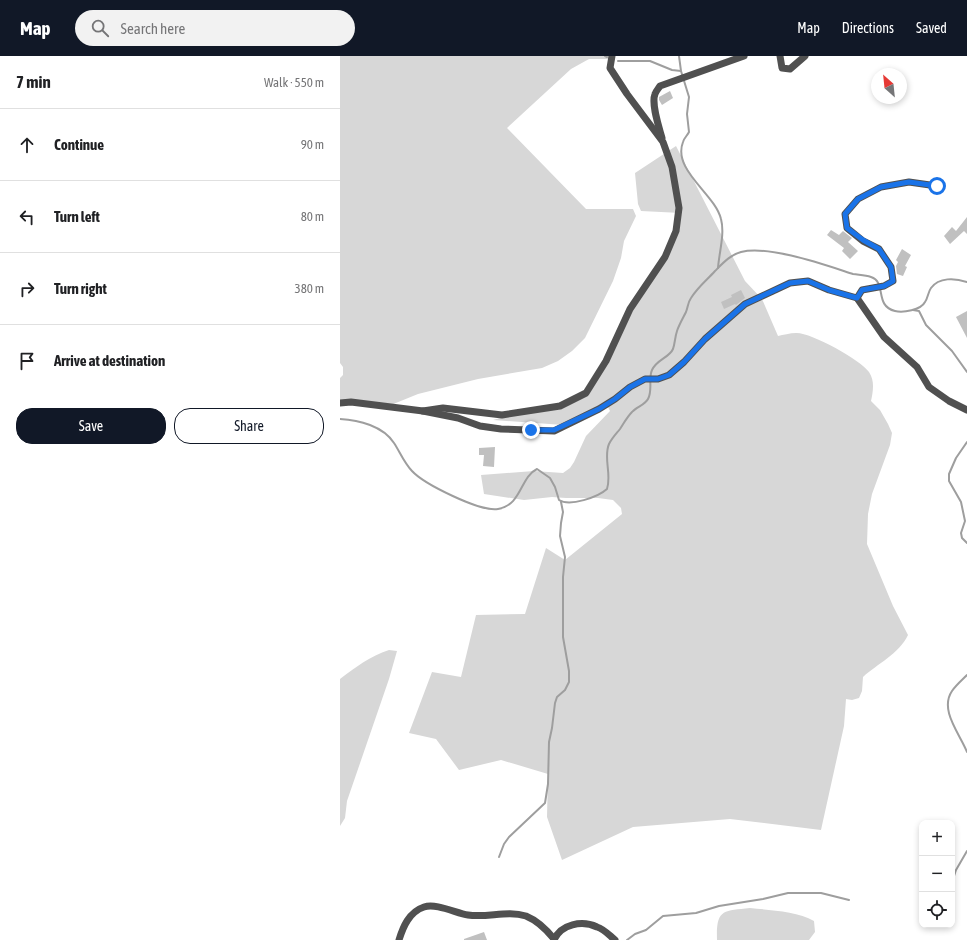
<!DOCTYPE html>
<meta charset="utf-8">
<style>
body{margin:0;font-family:"Asap Condensed",sans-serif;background:#f2f2f2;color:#202124}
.controls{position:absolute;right:12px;bottom:12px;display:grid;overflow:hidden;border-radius:8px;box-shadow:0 2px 6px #0003}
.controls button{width:36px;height:36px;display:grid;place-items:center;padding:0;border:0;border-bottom:1px solid #e0e0e0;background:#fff;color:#202124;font:20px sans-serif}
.compass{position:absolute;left:531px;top:12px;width:36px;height:36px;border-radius:50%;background:#fff;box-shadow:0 2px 6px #0003;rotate:333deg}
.stop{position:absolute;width:12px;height:12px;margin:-9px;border:3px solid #1a73e8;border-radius:50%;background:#fff}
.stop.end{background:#1a73e8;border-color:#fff;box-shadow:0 1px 4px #0008}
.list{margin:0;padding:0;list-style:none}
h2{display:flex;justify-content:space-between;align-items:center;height:52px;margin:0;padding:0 16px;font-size:17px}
h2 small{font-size:13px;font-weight:400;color:#757577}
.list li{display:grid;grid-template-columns:26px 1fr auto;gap:12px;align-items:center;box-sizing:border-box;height:72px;padding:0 16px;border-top:1px solid #e0e0e0}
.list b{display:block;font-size:15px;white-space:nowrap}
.list em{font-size:13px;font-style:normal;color:#757577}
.actions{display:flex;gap:8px;padding:12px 16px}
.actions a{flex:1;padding:9px 0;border:1px solid #111827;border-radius:16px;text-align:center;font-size:14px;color:#111827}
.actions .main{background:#111827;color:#fff}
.icon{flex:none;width:22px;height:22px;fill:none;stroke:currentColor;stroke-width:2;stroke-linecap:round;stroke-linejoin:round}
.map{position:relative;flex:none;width:627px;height:884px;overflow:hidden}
header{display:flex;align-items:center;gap:24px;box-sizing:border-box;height:56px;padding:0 20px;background:#111827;color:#fff}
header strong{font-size:19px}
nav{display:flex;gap:22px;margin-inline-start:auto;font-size:14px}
.search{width:280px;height:36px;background:#f2f2f2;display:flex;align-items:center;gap:10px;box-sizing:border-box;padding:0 14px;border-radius:22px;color:#757577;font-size:15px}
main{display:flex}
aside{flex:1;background:#fff}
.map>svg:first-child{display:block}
.green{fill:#d7d7d7}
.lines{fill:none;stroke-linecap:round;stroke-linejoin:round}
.stream{stroke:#9e9e9e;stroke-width:2}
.building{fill:#c0c0c0}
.minor{stroke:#505050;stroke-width:7}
.route{stroke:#1a73e8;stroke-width:5}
</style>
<header>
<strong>Map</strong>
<div class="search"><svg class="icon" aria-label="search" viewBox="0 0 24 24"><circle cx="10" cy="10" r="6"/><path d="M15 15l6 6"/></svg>Search here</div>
<nav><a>Map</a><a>Directions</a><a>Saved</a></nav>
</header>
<main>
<aside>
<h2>7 min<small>Walk · 550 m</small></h2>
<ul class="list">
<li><svg class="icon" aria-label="ahead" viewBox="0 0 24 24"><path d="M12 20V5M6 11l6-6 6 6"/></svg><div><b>Continue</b></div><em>90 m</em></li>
<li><svg class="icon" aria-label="left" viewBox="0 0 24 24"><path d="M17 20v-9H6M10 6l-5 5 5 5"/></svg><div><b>Turn left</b></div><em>80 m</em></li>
<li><svg class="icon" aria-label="right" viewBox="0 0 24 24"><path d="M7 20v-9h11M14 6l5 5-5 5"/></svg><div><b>Turn right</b></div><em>380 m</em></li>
<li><svg class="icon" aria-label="arrive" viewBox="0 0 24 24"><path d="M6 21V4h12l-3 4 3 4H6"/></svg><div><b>Arrive at destination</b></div></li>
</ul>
<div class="actions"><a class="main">Save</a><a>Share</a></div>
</aside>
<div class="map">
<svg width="627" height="884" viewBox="0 0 627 884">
<rect width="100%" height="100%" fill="#fff"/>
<!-- green -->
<g class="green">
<path d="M 0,0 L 270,0 L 270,3 L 249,3 L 231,13 L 167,72 L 246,153 L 293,153 L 296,160 L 284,185 L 281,202 L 273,225 L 245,282 L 232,295 L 218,305 L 202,312 L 138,323 L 78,338 L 46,351 L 0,348 L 0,322 L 3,319 L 3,311 L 0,307 Z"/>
<path d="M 336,90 L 405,225 L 422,243 L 438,280 C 443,279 450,277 456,277 C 470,276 521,304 529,316 C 535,325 533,335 531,345 L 540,354 L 548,368 L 552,377 L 550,389 L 532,438 L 528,458 L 527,488 L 553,550 L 568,579 C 559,598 537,608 523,621 L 522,635 L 519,642 L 512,644 L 506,643 L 504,670 L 481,774 L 390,763 L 293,771 L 222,804 L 207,761 L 208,718 L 161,704 L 119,714 L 96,683 L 69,677 L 92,616 L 121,621 L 136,559 L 185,558 L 206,492 L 225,504 L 282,458 L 281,452 L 273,444 L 258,442 L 226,442 L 212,441 L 184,444 L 144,438 L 141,419 L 194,415 L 223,417 L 230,412 L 234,406 L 246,380 L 270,355 L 267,349 L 223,369 L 153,364 L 185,355 L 226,347 L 238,340 L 260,319 L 289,260 L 334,181 L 341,157 L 301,155 L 298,148 L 295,117 Z"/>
<path d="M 49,594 L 57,595 L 49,623 L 7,745 L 5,762 L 0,770 L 0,623 C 16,611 30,600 49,594 Z"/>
<path d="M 410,852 C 429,854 457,855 474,865 L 475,876 L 469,884 L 377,884 C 376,853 383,855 410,852 Z"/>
</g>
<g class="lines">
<!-- stream -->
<g class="stream">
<path d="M 265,0 L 267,1"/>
<path d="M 339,0 L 341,15 L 349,41 L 347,58 L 349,76 C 347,80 344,82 343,86 C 332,114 375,138 381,163 C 385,178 379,197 378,212"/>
<path d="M 278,5 L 310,5 L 332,14 L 341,15"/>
<path d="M 573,254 L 579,255 L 586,269 L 612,295 L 627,316"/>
<path d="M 0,363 C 19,364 43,370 54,387 C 60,396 64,407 72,415 C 84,428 140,456 158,453 C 182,449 180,421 197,413 L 210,422 L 215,431 L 219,444 C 230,451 258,441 267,433 C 272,418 263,402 269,388 C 272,382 276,378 280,373 C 284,367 287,361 292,356 C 296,351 305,349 308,343 C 313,334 308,323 312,314 C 317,303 329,302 333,293 C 335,287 335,281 337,275 C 339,269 343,262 346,256 C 348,251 348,246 351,242 C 358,231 367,224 375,215 C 383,207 390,199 401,196 C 429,189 485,209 513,218 C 519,219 525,219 531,221 C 547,226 534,250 555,255 C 563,257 581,254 585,246 C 588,242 588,236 591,232 C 599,221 615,222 627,226"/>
<path d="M 627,386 L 616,402 L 609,418 L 609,425 L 621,446 L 625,465 L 621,477 L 622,482 L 627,487"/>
<path d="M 627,619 C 622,624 616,629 612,635 C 599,654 620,678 627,696"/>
<path d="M 159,801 L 164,788 L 169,781 L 205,747 L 208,728 L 209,686 L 212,672 L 215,647 L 217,641 L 225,634 L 229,626 L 229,615 L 223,581 L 223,521 L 225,501 L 220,480 L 221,467 L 223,456 L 221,446"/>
<path d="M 612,826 L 616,814 L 627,795"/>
<path d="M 287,884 L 295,878 L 306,874 L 323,860 L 356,857 L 379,850 L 423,843 L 448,837 L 481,837 L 509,844"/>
</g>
</g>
<!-- building -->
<g class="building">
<path d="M 330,35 L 333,42 L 322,49 L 319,44 L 319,41 Z"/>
<path d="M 627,161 L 627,178 L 624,175 L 610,188 L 604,180 L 612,171 L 616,175 Z"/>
<path d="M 491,174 L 499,179 L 503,175 L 512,182 L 508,186 L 518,195 L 510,203 L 502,195 L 504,192 L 487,179 Z"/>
<path d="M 562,193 L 571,199 L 565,210 L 567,211 L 563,220 L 557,218 L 556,210 L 558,206 L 556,204 Z"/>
<path d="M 401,234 L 405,242 L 396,249 L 395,248 L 384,253 L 381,246 L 392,241 L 391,239 Z"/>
<path d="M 627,255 L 627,282 L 616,261 Z"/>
<path d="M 155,391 L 154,411 L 143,410 L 144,399 L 139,399 L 139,392 Z"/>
<path d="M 144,876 L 147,884 L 124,884 L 124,883 Z"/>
</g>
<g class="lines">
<!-- minor -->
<g class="minor">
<path d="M 440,0 L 442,12 L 450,13 L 465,0"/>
<path d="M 322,82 C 319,71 311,48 315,38 C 316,35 318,33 320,30 L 404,0"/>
<path d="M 517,242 L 522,234 L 544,230 L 553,225 L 551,211 L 539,193 L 523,185 L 507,172 L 505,158 L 518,143 L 541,131 L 569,126 L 597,130"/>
<path d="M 0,347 L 11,346 L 83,355 L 103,352 L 162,359 L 220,350 L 246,337 L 266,305 L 290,253 L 325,201 L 336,175 L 339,152 L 332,111 L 323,86 L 287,38 L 270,12 L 272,0"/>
<path d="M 83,355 L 118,362 L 140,370 L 161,373 L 214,375 L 259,353 L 275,343 L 290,331 L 305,323 L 318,323 L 329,319 L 344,306 L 365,283 L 405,248 L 450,227 L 468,225 L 489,234 L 517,242 L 544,281 L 577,311 L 589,331 L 609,345 L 627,354"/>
<path d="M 59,884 C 63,871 69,856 84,851 C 96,847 116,857 128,859 C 148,862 167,854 186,860 C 198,865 206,873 214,883"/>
<path d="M 214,884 C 221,868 242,864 257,871 C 264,873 269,879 275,884"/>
</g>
</g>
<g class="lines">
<!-- route -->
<path class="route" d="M 191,374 L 214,374 L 259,353 L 275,343 L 290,331 L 305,323 L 318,323 L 329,319 L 344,306 L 365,283 L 405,248 L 450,227 L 468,225 L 489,234 L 517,242 L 522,234 L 544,230 L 553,225 L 551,211 L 539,193 L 523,184 L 507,172 L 505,158 L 518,143 L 541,131 L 569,126 L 597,130"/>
</g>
</svg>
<div class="controls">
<button>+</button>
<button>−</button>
<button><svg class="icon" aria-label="locate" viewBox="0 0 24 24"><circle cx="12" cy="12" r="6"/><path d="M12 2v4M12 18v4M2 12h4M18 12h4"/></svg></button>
</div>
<svg class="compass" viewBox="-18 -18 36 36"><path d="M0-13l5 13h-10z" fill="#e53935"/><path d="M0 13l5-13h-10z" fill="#757577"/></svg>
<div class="stop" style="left:597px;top:130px"></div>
<div class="stop end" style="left:191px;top:374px"></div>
</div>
</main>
